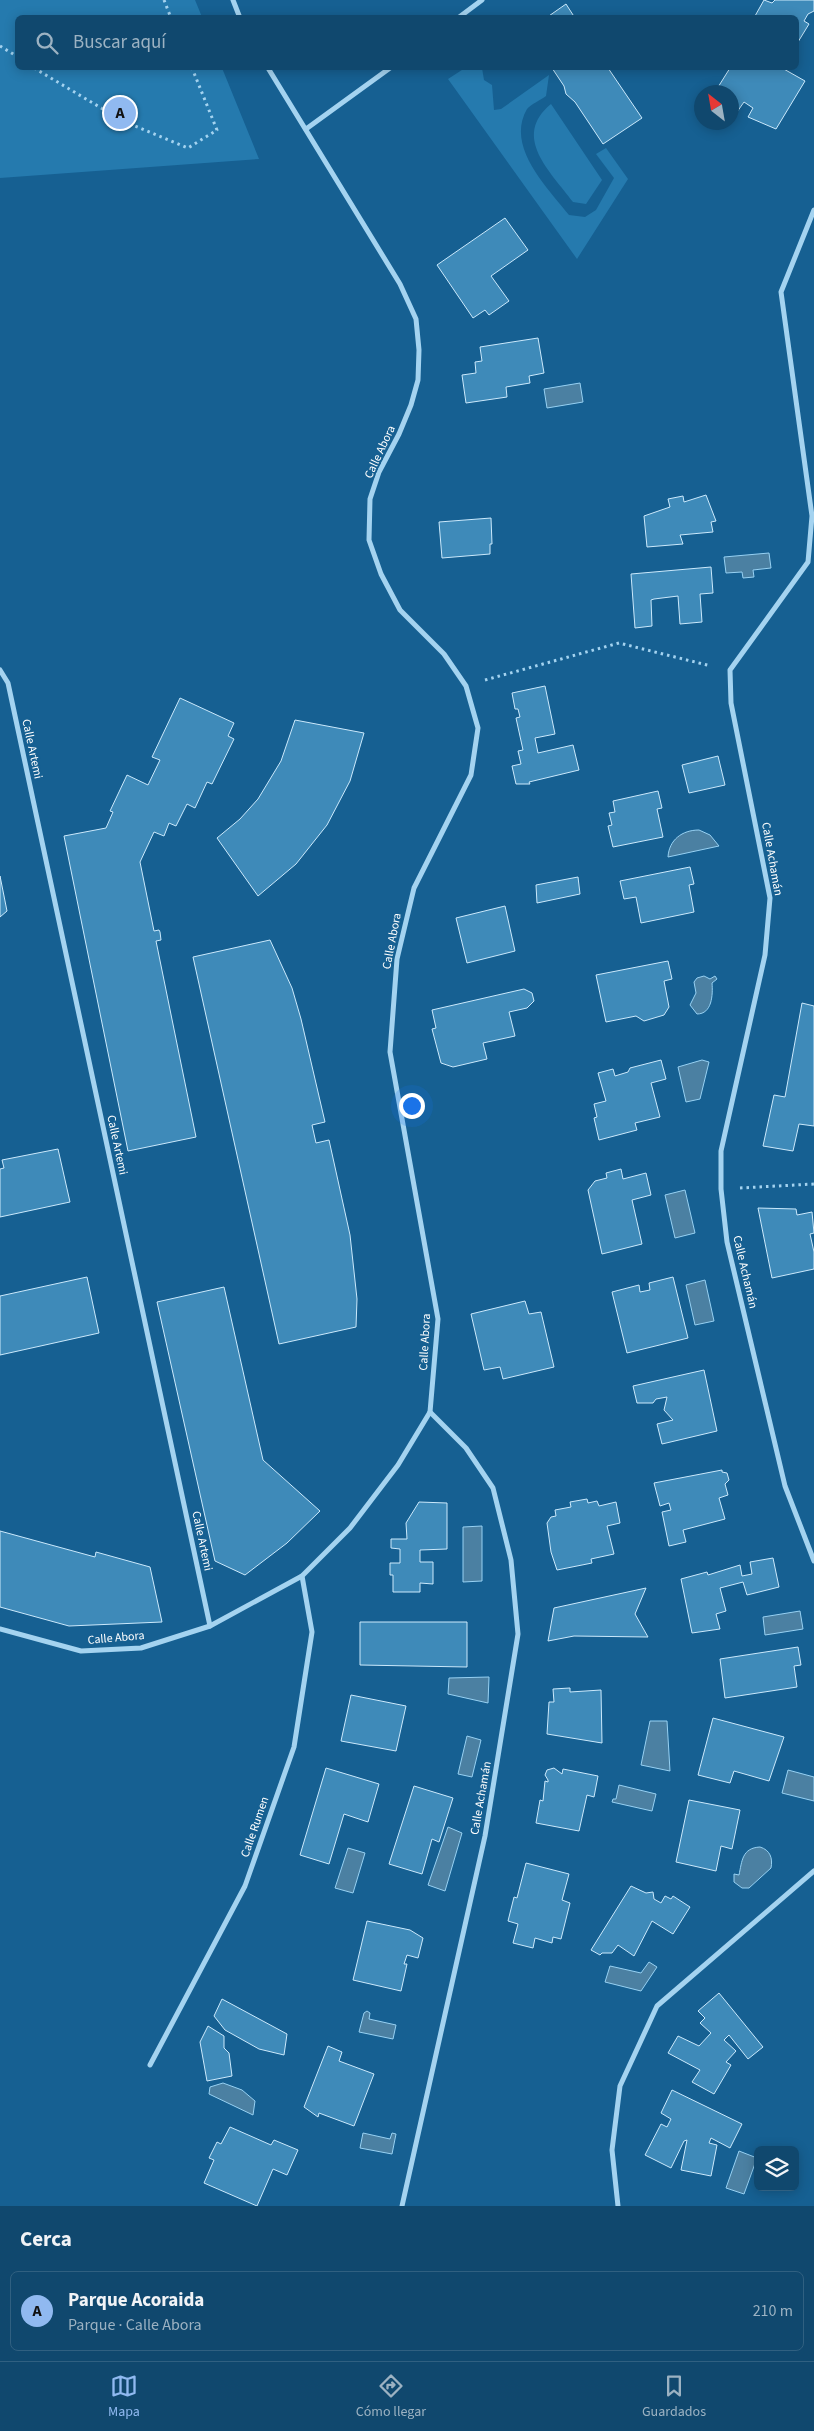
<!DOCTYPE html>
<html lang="es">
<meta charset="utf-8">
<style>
body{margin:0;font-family:"Source Sans 3",sans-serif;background:#194f73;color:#f1f3f6}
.controls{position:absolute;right:15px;bottom:15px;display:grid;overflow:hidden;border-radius:8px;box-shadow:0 2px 12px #0003}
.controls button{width:45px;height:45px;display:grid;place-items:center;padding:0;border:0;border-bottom:1px solid #306081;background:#10486e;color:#f1f3f6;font:25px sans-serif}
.compass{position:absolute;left:694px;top:85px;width:45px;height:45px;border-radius:50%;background:#10486e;box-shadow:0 2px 12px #0003;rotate:329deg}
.you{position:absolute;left:411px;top:1105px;width:18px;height:18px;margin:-12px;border:4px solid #fff;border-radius:50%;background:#1a73e8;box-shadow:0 0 0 8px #1a73e833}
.badge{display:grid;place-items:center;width:32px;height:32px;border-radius:50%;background:#90b9f0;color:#111;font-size:16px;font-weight:700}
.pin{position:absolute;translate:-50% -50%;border:2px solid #fff;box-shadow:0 1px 5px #0006}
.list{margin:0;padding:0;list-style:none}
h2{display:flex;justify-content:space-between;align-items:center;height:65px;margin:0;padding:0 20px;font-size:21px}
h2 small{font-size:16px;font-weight:400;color:#9cb2c2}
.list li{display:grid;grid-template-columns:32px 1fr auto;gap:15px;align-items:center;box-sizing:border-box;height:80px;margin:0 10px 10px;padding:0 10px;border:1px solid #306081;border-radius:8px}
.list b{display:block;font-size:19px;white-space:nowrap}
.list p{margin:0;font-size:16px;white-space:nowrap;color:#9cb2c2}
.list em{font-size:16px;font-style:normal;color:#9cb2c2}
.icon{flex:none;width:28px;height:28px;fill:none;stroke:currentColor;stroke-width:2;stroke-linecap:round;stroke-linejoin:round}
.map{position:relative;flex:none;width:814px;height:2206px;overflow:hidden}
.search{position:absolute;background:#10486e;box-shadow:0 2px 12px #0003;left:15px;right:15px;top:15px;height:55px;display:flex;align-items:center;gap:12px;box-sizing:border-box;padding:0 18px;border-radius:8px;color:#9cb2c2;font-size:19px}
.sheet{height:155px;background:#10486e}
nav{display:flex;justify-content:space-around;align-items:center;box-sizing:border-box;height:70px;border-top:1px solid #306081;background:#10486e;font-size:14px;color:#9cb2c2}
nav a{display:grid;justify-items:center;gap:2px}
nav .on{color:#90b9f0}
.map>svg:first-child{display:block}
.green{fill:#257aae}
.water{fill:#4b80a2;stroke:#97d1f3}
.building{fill:#3e8ab9;stroke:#cbe9fc}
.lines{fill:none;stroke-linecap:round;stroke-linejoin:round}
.path{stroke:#a4d3f0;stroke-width:3;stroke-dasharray:2.5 4;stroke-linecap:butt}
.minor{stroke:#a4d3f0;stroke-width:5}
.labels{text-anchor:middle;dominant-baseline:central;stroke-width:4;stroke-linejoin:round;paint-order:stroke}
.street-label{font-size:12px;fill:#fff;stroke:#166092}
</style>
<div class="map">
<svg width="814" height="2206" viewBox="0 0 814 2206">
<rect width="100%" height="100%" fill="#166092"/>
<!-- green -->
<g class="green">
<path d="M 0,0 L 195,0 L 202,17 L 18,18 L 18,68 L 222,68 L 259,159 L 0,178 Z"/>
<path d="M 465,68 L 482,68 L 484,80 L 492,85 L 494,110 L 501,109 L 549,75 L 546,96 C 541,100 531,104 527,109 C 505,147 548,188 569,215 L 585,217 L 596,210 L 614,178 L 596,154 L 606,148 L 628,179 L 577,259 L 448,79 Z"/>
<path d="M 551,104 L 602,180 L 586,204 L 573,202 C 551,172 511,137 551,104 Z"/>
</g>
<!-- water -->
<g class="water">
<path d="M 580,383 L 583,402 L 547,408 L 544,389 Z"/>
<path d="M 769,553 L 771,568 L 753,570 L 754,577 L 743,578 L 742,572 L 726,573 L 724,557 Z"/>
<path d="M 699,830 L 710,835 L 719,846 L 668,857 C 669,840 682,830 699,830 Z"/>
<path d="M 704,976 L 710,979 L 715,976 L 717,979 L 712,983 C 713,995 712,1014 697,1014 L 690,1005 L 696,993 L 694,982 L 697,978 Z"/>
<path d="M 702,1060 L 709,1062 L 700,1099 L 686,1102 L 678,1067 Z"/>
<path d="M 685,1190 L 695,1233 L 675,1238 L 665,1195 Z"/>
<path d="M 705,1280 L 714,1321 L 695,1325 L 686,1285 Z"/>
<path d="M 482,1526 L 482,1581 L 463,1582 L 463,1527 Z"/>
<path d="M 800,1611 L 803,1629 L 765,1635 L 763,1617 Z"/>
<path d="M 489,1677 L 488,1703 L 448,1694 L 449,1678 Z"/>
<path d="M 650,1721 L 667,1721 L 670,1771 L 641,1765 Z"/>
<path d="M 467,1736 L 481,1740 L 472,1777 L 458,1774 Z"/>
<path d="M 788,1770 L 814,1777 L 814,1801 L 782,1793 Z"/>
<path d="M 619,1785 L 656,1794 L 652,1811 L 612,1802 L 613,1799 L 616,1799 Z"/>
<path d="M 448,1827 L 462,1833 L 445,1891 L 428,1885 Z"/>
<path d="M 760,1847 C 770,1850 773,1858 771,1868 L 749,1888 L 742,1888 L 734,1882 L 734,1874 L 739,1875 C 742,1861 742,1848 760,1847 Z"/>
<path d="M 348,1848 L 365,1853 L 353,1893 L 335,1888 Z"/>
<path d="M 649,1962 L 657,1967 L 641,1991 L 605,1982 L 610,1966 L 641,1973 Z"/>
<path d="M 367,2011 L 370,2013 L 369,2019 L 396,2025 L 393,2039 L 359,2032 L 364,2013 Z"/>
<path d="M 223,2083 L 242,2090 L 255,2101 L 253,2115 L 209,2094 L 210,2087 Z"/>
<path d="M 363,2133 L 390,2139 L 392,2133 L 396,2134 L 392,2154 L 360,2148 Z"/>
<path d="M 739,2151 L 757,2158 L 744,2194 L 726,2188 Z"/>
</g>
<!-- building -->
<g class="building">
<path d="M 764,0 L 772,3 L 775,0 L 814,0 L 814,11 L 808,14 L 804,21 L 809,24 L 798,42 L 796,18 L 758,18 L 755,16 Z"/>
<path d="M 566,4 L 575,18 L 546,18 Z"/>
<path d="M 552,68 L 608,68 L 642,118 L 603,144 L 575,102 L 566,94 L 564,86 Z"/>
<path d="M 730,68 L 782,68 L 805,81 L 776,129 L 748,117 L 753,108 L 744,102 L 737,112 L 732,110 L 732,92 L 715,92 Z"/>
<path d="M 505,218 L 528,250 L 491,276 L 509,301 L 489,315 L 485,310 L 473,318 L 437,265 Z"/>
<path d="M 538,338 L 544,373 L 529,376 L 530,383 L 506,387 L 507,397 L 466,403 L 462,375 L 476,373 L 475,362 L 482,361 L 480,347 Z"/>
<path d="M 706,495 L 716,521 L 711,522 L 713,532 L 680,535 L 683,544 L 647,547 L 644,516 L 670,507 L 668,499 L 683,496 L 684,502 Z"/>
<path d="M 491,518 L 492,544 L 490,544 L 490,554 L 442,558 L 439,522 Z"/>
<path d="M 711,567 L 713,593 L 700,594 L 702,622 L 680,624 L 678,596 L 654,599 L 651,600 L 652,626 L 635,628 L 631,574 Z"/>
<path d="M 545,686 L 555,734 L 535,738 L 538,753 L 573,745 L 579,770 L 529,782 L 530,784 L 516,784 L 512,766 L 521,764 L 518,751 L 523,750 L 516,718 L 520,717 L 518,709 L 515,709 L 512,693 Z"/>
<path d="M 180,698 L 234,723 L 228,736 L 234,739 L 212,784 L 207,782 L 195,808 L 187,804 L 176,826 L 169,823 L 164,836 L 154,832 L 140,862 L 154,931 L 159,930 L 160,932 L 161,940 L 156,941 L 196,1137 L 128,1151 L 64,836 L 106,828 L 113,812 L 110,811 L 127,775 L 148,785 L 160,760 L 152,757 Z"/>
<path d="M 295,720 L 364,733 L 350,781 L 327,825 L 296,864 L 258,896 L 217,838 L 240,819 L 258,799 L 281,761 Z"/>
<path d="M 718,756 L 725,785 L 689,793 L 682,765 Z"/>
<path d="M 658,791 L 662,808 L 657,809 L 663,837 L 613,847 L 608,826 L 612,825 L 609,813 L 615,812 L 613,801 Z"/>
<path d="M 690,867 L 694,884 L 689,885 L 694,912 L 641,923 L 636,897 L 624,899 L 620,881 Z"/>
<path d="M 0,876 L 7,911 L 0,917 Z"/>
<path d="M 578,877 L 580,894 L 537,903 L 536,885 Z"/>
<path d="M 505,906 L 515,951 L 467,963 L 456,918 Z"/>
<path d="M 270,940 L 292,988 L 301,1019 L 325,1122 L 312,1125 L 316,1143 L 329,1140 L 350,1235 L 357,1299 L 356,1327 L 279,1344 L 193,957 Z"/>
<path d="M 668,961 L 672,979 L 664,981 L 669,1007 L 664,1015 L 644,1021 L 636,1016 L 606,1022 L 596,975 Z"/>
<path d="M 524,989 L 532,993 L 534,1001 L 527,1008 L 509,1012 L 515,1036 L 483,1043 L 487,1059 L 453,1067 L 441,1063 L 432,1029 L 436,1028 L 432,1010 Z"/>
<path d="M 802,1003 L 814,1006 L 814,1126 L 799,1124 L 793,1151 L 763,1146 L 774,1095 L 785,1097 Z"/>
<path d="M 661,1060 L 666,1079 L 651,1083 L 660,1117 L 635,1123 L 637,1130 L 599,1140 L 594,1118 L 597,1117 L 594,1104 L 606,1101 L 598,1073 L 613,1069 L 615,1076 L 628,1072 L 630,1068 Z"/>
<path d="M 58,1149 L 70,1202 L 0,1217 L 0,1169 L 4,1168 L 2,1160 Z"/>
<path d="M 621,1169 L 623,1179 L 646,1173 L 651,1195 L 632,1200 L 642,1244 L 602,1254 L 588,1190 L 595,1181 L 607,1178 L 606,1173 Z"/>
<path d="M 758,1208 L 796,1209 L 797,1215 L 812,1212 L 814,1233 L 810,1234 L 814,1252 L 814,1269 L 772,1278 Z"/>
<path d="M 87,1277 L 99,1333 L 0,1355 L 0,1296 Z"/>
<path d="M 673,1277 L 688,1338 L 627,1353 L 612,1292 L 639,1285 L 640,1292 L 650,1290 L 649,1283 Z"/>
<path d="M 224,1287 L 263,1460 L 320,1511 L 287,1543 L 245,1575 L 215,1561 L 157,1302 Z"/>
<path d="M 525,1301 L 529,1314 L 541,1312 L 554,1367 L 503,1379 L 500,1367 L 484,1370 L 471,1314 Z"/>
<path d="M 704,1370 L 717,1431 L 662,1444 L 657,1424 L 673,1420 L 664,1410 L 667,1397 L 656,1399 L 653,1403 L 637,1403 L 633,1386 Z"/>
<path d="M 722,1470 L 722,1472 L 727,1473 L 729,1480 L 725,1484 L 728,1495 L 719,1498 L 725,1519 L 683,1530 L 686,1542 L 669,1546 L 662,1512 L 671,1510 L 669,1503 L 660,1506 L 654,1483 Z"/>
<path d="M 587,1499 L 588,1503 L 597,1501 L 599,1506 L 616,1502 L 620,1523 L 607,1526 L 614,1554 L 591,1559 L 592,1563 L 557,1570 L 551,1552 L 547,1523 L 551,1517 L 556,1516 L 555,1510 L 571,1507 L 570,1502 Z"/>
<path d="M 419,1502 L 447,1503 L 447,1549 L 420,1550 L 420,1562 L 433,1562 L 433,1584 L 420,1583 L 420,1592 L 393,1592 L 393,1575 L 390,1575 L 390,1563 L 400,1563 L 400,1549 L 391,1548 L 391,1539 L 407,1539 L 406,1523 Z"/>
<path d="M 0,1531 L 95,1557 L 96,1552 L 150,1567 L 162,1622 L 69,1626 L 0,1607 Z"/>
<path d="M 773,1558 L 779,1587 L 747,1595 L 743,1582 L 720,1588 L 726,1611 L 716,1614 L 720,1629 L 692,1633 L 681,1579 L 707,1572 L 708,1575 L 740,1565 L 742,1576 L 752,1574 L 750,1562 Z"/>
<path d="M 646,1588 L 635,1614 L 648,1637 L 574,1636 L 548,1641 L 554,1608 Z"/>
<path d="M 360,1622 L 467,1622 L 467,1667 L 360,1665 Z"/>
<path d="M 798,1647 L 801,1665 L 794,1666 L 797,1687 L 725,1698 L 720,1659 Z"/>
<path d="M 570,1688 L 570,1692 L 601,1690 L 602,1743 L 547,1734 L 549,1702 L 554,1702 L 553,1689 Z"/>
<path d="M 351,1695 L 406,1706 L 396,1751 L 341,1741 Z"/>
<path d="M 713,1718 L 784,1737 L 769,1781 L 734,1771 L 730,1783 L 698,1775 Z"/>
<path d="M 326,1768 L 379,1784 L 368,1822 L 344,1814 L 329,1864 L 300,1855 Z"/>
<path d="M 554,1768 L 562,1774 L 563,1769 L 598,1776 L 594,1797 L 587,1795 L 579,1831 L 536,1823 L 540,1800 L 543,1801 L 545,1781 L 548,1782 L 548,1780 L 545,1775 L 547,1770 Z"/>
<path d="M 414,1786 L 453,1798 L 439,1842 L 432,1839 L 422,1874 L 389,1864 Z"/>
<path d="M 689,1800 L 740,1810 L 732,1849 L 721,1846 L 716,1871 L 676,1862 Z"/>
<path d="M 526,1863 L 569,1874 L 562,1900 L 570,1903 L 561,1939 L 553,1937 L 552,1943 L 535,1938 L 533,1948 L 513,1943 L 518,1924 L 508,1921 L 514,1897 L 517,1898 Z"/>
<path d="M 631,1886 L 646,1893 L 653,1892 L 654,1899 L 661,1903 L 665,1896 L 671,1899 L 673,1896 L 690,1907 L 673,1934 L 652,1921 L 634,1956 L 618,1945 L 612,1953 L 602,1953 L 600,1955 L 591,1950 Z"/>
<path d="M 367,1921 L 410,1930 L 423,1938 L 418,1958 L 407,1955 L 404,1964 L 407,1964 L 401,1991 L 353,1980 Z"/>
<path d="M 719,1993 L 763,2047 L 748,2059 L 729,2035 L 724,2040 L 736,2051 L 726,2062 L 731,2065 L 714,2094 L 692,2082 L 700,2070 L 668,2053 L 678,2036 L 699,2046 L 711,2033 L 700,2023 L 705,2018 L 698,2011 Z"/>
<path d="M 222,1999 L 287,2034 L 284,2055 L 259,2049 L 225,2030 L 214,2016 Z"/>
<path d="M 208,2026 L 224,2036 L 224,2048 L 229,2053 L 232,2076 L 207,2081 L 200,2042 Z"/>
<path d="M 328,2046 L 342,2052 L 339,2061 L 374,2074 L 354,2126 L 319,2113 L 318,2117 L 304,2107 Z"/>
<path d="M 672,2090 L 742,2124 L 730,2148 L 711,2138 L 709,2143 L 717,2145 L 711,2176 L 681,2170 L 687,2140 L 684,2141 L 671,2168 L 645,2155 L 661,2124 L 667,2127 L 671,2119 L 661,2113 Z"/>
<path d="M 230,2127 L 271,2145 L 274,2140 L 298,2150 L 287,2175 L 273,2169 L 257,2206 L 204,2183 L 214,2160 L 209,2158 L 217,2142 L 221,2144 Z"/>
</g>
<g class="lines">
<!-- path -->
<g class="path">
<path d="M 164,0 L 171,18"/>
<path d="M 0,46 L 18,57"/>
<path d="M 34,68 L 123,121 L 188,148 L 217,130 L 192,68"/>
<path d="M 485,680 L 619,643 L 711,666"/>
<path d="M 740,1188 L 814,1184"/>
</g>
<!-- minor -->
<g class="minor">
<path d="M 233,0 L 240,18"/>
<path d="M 458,18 L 482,0"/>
<path d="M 306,129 L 390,68"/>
<path d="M 814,210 L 781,292 L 812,516 L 808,562 L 730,670 L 731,703 L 770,898 L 765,955 L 721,1151 L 721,1189 L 727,1242 L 785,1486 L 814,1561"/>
<path d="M 0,670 L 8,683 L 210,1626"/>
<path d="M 0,1629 L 81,1651 L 141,1648 L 210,1626 L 302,1576 L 350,1528 L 398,1465 L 430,1412 L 438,1319 L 390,1052 L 397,959 L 414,888 L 471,775 L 478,728 L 466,686 L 444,654 L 400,610 L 381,574 L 369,540 L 370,499 L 379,472 L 399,434 L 411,405 L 418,380 L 419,350 L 416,319 L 400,284 L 268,68"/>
<path d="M 150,2065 L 245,1886 L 294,1747 L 312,1632 L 302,1576"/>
<path d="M 402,2206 L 485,1836 L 518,1634 L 511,1560 L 493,1488 L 466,1448 L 430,1412"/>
<path d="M 618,2206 L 612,2150 L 620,2086 L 657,2006 L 814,1871"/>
</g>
</g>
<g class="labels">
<!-- street labels -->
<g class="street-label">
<text transform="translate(380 452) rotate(-65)">Calle Abora</text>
<text transform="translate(32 749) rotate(78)">Calle Artemi</text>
<text transform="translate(772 859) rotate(80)">Calle Achamán</text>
<text transform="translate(392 941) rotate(-79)">Calle Abora</text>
<text transform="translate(117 1145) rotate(78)">Calle Artemi</text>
<text transform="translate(745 1272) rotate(77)">Calle Achamán</text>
<text transform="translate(425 1342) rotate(-87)">Calle Abora</text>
<text transform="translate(202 1541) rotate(78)">Calle Artemi</text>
<text transform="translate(116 1638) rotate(-5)">Calle Abora</text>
<text transform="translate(481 1798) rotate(-80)">Calle Achamán</text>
<text transform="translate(255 1827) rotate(-71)">Calle Rumen</text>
</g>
</g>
</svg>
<div class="controls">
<button><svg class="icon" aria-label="layers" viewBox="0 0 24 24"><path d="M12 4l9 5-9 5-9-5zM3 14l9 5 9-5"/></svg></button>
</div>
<svg class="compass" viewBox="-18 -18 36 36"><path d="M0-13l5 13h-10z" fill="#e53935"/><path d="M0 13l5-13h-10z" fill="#9cb2c2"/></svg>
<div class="you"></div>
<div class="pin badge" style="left:120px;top:113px">A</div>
<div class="search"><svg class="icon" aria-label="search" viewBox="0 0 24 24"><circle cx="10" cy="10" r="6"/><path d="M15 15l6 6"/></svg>Buscar aquí</div>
</div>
<section class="sheet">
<h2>Cerca<small></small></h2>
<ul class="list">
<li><span class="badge">A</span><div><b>Parque Acoraida</b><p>Parque · Calle Abora</p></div><em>210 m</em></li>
</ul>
</section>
<nav>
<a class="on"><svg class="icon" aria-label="map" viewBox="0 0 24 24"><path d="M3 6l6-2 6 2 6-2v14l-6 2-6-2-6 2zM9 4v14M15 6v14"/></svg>Mapa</a>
<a><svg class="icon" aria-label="directions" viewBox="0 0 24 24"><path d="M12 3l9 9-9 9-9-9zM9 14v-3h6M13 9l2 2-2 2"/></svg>Cómo llegar</a>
<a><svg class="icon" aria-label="saved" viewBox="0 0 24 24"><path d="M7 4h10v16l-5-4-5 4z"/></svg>Guardados</a>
</nav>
